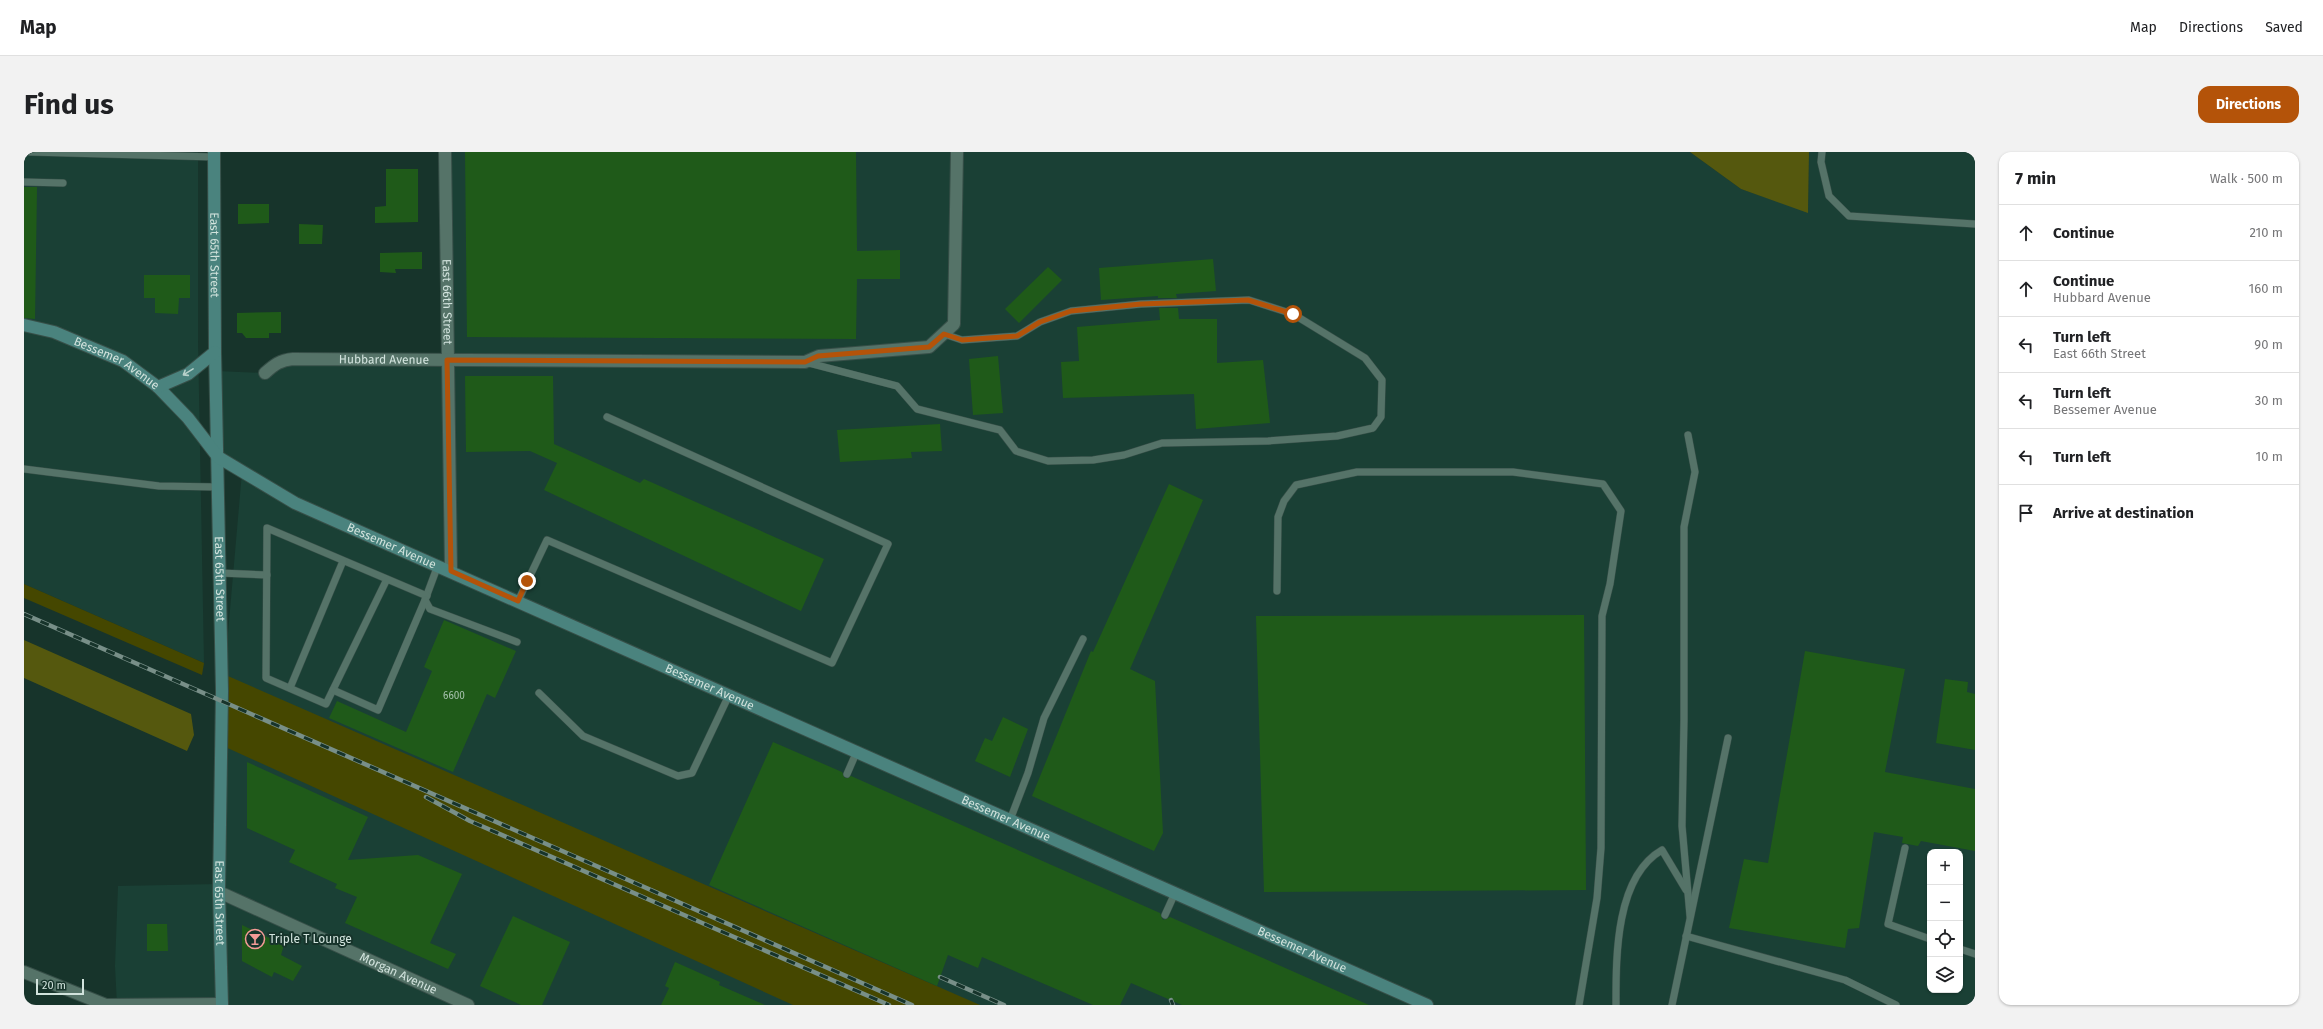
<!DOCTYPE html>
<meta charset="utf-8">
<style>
body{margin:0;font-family:"Fira Sans",sans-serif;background:#f2f2f2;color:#202124}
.controls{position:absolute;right:12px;bottom:12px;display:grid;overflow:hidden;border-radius:8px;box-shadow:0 1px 3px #0004}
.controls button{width:36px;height:36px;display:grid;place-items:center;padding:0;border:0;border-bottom:1px solid #e0e0e0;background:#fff;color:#202124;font:20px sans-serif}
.scale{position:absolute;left:12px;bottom:10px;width:48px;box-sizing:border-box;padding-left:4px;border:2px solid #d2e3dd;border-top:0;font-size:11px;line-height:14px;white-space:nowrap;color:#d2e3dd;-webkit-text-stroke:3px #17342b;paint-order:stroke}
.stop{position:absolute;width:12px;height:12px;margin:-9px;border:3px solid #b45309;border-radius:50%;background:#fff}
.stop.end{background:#b45309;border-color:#fff;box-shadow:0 1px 4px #0008}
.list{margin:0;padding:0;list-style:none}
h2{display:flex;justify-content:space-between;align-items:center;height:52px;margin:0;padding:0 16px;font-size:17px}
h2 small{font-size:13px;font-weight:400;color:#757577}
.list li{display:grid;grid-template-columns:26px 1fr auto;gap:12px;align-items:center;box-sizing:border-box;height:56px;padding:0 16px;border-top:1px solid #e0e0e0}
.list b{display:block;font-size:15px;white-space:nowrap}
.list p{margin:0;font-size:13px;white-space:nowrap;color:#757577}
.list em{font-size:13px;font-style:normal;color:#757577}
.icon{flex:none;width:22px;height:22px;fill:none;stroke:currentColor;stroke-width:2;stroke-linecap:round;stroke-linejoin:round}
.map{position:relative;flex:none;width:1951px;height:853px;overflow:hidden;border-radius:12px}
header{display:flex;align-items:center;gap:24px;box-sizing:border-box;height:56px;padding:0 20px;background:#fff;border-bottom:1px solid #e0e0e0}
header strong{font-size:19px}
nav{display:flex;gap:22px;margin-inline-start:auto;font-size:14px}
.intro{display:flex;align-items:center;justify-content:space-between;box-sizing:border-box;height:96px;padding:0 24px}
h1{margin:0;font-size:28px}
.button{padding:10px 18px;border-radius:12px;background:#b45309;color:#fff;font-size:14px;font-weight:700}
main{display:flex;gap:24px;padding:0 24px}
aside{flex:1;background:#fff;border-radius:12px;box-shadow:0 1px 3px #0004}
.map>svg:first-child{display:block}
.built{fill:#1a4035;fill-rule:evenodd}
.green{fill:#454700}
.forest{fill:#55580e}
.building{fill:#1f5a19}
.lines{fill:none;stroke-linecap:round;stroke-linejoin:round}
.lane-casing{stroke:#374f48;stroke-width:8}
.street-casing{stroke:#374f48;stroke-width:14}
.secondary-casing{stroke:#374f48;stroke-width:14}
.lane{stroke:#557368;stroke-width:7}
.street{stroke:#557368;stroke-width:12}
.secondary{stroke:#4a837e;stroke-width:12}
.rail-casing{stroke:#788f88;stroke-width:4.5}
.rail{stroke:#17342b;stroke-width:3;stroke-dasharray:9;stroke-linecap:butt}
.oneway{stroke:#b7d0ca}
.route{stroke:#b45309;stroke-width:5}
.labels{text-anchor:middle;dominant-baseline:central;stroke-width:4;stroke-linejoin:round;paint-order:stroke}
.number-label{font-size:10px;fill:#a5c1ac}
.street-label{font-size:12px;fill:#d2e3dd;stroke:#17342b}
.poi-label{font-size:12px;fill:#d2e3dd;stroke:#17342b;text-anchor:start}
</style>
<header>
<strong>Map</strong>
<nav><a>Map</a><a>Directions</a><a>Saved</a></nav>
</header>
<div class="intro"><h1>Find us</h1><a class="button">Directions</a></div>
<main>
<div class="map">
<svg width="1951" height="853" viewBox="0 0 1951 853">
<rect width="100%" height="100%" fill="#17342b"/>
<!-- built -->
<g class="built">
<path d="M 0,0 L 174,0 L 174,189 L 180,511 L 0,432 Z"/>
<path d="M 421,0 L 1666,0 L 1717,37 L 1784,60 L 1785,0 L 1951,0 L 1951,853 L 93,853 L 91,814 L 94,734 L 195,732 L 198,550 L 218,320 L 194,305 L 192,219 L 241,221 L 250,213 L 423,207 ZM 1906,700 L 1936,700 L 1936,838 L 1906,838 Z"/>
</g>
<!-- green -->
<g class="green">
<path d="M 0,432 L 180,511 L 178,523 L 0,446 Z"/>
<path d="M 197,521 L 956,853 L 769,853 L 197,593 Z"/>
</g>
<!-- forest -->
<g class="forest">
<path d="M 1666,0 L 1785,0 L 1784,61 L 1717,37 Z"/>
<path d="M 0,488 L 167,562 L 170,583 L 163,599 L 0,526 Z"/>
</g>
<!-- building -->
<g class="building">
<path d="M 441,0 L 832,0 L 833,99 L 876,98 L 876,127 L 833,127 L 832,187 L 443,185 Z"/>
<path d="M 362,17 L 394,17 L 394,70 L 351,71 L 351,55 L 362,54 Z"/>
<path d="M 0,35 L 13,35 L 11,167 L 0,166 Z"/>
<path d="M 214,52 L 245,52 L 245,71 L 214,72 Z"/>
<path d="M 275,72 L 299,73 L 298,92 L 275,92 Z"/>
<path d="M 398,100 L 398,117 L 371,117 L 372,121 L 356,120 L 356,101 Z"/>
<path d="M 1189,107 L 1192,139 L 1152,142 L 1153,146 L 1134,146 L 1134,144 L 1077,148 L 1075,116 Z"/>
<path d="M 1024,115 L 1038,128 L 995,171 L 981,157 Z"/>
<path d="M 120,123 L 166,123 L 166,146 L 155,146 L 154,162 L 131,161 L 131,146 L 120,146 Z"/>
<path d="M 1135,156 L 1154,156 L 1155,167 L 1193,167 L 1193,211 L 1239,208 L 1246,271 L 1172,277 L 1170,242 L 1039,246 L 1037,210 L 1055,209 L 1053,175 L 1136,168 Z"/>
<path d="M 257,160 L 257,181 L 245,181 L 245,186 L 222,186 L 218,181 L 213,181 L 213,161 Z"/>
<path d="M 974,204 L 979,261 L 949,263 L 945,207 Z"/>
<path d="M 441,224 L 529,224 L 530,292 L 616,331 L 620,327 L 800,407 L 777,459 L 520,338 L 533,311 L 506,299 L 442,300 Z"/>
<path d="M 916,272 L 918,299 L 887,300 L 888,306 L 816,310 L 813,278 Z"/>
<path d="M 1145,332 L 1179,348 L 1106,517 L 1131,529 L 1139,681 L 1130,699 L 1008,644 L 1067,499 L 1069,500 Z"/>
<path d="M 1560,463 L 1562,738 L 1240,740 L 1232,464 Z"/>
<path d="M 420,468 L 492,499 L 471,546 L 463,542 L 429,620 L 305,566 L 313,549 L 382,580 L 408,519 L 400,515 Z"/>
<path d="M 1781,499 L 1881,517 L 1861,620 L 1951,637 L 1951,699 L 1897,689 L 1894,694 L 1878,691 L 1879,685 L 1850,680 L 1835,776 L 1824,777 L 1821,796 L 1705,776 L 1720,707 L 1744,711 Z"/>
<path d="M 1921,527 L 1944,530 L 1943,540 L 1951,542 L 1951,598 L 1912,591 Z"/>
<path d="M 979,565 L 1004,577 L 986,625 L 951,609 L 961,586 L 968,589 Z"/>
<path d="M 749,590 L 818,620 L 821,626 L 827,624 L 1136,761 L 1139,768 L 1146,765 L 1345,853 L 1158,853 L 1107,831 L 1096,853 L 1069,853 L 958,805 L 954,816 L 924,803 L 913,834 L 685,733 Z"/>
<path d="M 223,610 L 344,665 L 324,708 L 394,703 L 438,722 L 406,791 L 432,802 L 424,817 L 321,771 L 333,745 L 311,736 L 313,732 L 265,710 L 271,698 L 223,676 Z"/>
<path d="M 489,764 L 546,790 L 518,853 L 497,853 L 456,834 Z"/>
<path d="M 123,772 L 143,772 L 144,799 L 123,799 Z"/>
<path d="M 218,773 L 260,793 L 257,803 L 278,814 L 269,829 L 250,820 L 248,825 L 218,809 Z"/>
<path d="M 651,810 L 696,830 L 695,833 L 741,853 L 637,853 L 645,836 L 641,834 Z"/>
</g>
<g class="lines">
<defs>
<g id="lane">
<path d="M 6,0 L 191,5"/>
<path d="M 1798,0 L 1797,10 L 1805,44 L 1825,64 L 1951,72"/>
<path d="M 0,30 L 39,31"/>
<path d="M 781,210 L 873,234 L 893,257 L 976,278 L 992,299 L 1024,309 L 1069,308 L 1100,303 L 1138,291 L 1244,289 L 1313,284 L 1349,276 L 1357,265 L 1358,228 L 1341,206 L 1269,162 L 1225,148 L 1117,152 L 1047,159 L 1016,170 L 993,184 L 938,188 L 920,182"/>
<path d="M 1664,283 L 1671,320 L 1660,375 L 1660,568 L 1658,674 L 1666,764"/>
<path d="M 0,317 L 135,334 L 194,335"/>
<path d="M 414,413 L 401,448 L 406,457 L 493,490"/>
<path d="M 196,421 L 243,423"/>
<path d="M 363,427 L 302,552 L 242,526 L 243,376 L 403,444"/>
<path d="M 1253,439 L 1254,365 L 1260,349 L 1272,333 L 1333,320 L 1489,320 L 1579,332 L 1597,359 L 1586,432 L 1578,464 L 1577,696 L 1573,746 L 1555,853"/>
<path d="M 494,449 L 523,388 L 808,511 L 864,392 L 583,265"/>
<path d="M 266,536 L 319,409"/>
<path d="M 309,538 L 354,558 L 401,448"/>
<path d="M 515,541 L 559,584 L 654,624 L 668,621 L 705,543"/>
<path d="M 823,622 L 833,599"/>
<path d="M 986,668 L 1004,621 L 1020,566 L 1059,487"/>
<path d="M 1881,696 L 1864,772 L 1906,787"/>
<path d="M 1141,763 L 1151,741"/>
<path d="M 1662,784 L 1821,828 L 1872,853"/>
<path d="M 1936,797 L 1951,802"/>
<path d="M 1592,853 C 1592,806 1591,725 1638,698 L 1662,738"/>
<path d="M 1648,853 L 1704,586"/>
</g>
<g id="street">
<path id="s1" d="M 421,0 L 427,419"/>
<path id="s2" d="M 241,221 C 250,213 256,208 269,207 L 781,210 L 795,204 L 905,195 L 930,172 L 933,0"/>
<path id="s3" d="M 195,740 L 444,853"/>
<path d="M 0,820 L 82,853 L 198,852"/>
</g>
<g id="secondary">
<path id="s4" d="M 190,0 L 191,200 L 198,539 L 195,740 L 198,853"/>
<path id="s5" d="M 0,173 L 30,180 L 99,209 L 134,235 L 164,266 L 194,305 L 271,351 L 1403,853"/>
<path d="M 134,235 L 164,222 L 191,200"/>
</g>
</defs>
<!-- lane casing -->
<use href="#lane" class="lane-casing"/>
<!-- street casing -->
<use href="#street" class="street-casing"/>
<!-- secondary casing -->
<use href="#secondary" class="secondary-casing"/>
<!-- lane -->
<use href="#lane" class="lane"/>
<!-- street -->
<use href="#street" class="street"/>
<!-- secondary -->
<use href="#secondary" class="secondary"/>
<defs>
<g id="rail">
<path d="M 0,462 L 888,853"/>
<path d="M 402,645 L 446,669 L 865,853"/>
<path d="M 916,825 L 980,853"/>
<path d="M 1147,848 L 1149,853"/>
</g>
</defs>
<!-- rail casing -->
<use href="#rail" class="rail-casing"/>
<!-- rail -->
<use href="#rail" class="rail"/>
</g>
<!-- one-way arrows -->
<defs><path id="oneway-shaft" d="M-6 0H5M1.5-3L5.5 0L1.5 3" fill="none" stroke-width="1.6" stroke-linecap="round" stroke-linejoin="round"/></defs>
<use class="oneway" href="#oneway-shaft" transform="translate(164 220) rotate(148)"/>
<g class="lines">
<!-- route -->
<path class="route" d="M 503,429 L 494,449 L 427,419 L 423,208 L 781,210 L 794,204 L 905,195 L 920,182 L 938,188 L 993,184 L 1016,170 L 1047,159 L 1117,152 L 1224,148 L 1269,162"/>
</g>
<!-- icons -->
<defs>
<symbol id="bar-ring" viewBox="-11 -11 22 22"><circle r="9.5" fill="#17342b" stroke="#f59b97" stroke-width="1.5"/><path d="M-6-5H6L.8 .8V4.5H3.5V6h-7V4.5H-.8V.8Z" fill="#f59b97"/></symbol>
</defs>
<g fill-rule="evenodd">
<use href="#bar-ring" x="220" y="776" width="22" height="22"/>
</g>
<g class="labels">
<!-- number labels -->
<g class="number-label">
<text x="430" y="544">6600</text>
</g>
<!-- street labels -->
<g class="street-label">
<text stroke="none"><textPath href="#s4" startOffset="103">East 65th Street</textPath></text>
<text stroke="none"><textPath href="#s1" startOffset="150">East 66th Street</textPath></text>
<text stroke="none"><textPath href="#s2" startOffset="123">Hubbard Avenue</textPath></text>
<text stroke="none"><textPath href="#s5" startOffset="101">Bessemer Avenue</textPath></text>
<text stroke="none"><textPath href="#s5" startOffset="437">Bessemer Avenue</textPath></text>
<text stroke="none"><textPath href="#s4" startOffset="427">East 65th Street</textPath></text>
<text stroke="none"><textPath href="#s5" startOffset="785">Bessemer Avenue</textPath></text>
<text stroke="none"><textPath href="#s5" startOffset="1109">Bessemer Avenue</textPath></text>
<text stroke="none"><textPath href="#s4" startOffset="751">East 65th Street</textPath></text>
<text stroke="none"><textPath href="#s5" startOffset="1433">Bessemer Avenue</textPath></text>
<text stroke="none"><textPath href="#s3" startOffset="197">Morgan Avenue</textPath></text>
</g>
<!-- poi labels -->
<g class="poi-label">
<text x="245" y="787">Triple T Lounge</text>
</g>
</g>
</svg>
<div class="controls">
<button>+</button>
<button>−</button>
<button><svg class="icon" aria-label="locate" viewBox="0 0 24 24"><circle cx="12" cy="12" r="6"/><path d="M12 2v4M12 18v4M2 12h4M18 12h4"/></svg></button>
<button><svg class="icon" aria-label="layers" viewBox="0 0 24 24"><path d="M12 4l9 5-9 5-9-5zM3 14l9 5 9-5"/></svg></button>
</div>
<div class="scale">20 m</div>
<div class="stop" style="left:1269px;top:162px"></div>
<div class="stop end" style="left:503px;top:429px"></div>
</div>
<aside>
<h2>7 min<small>Walk · 500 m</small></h2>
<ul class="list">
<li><svg class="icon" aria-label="ahead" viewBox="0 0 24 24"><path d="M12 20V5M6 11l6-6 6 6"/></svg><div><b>Continue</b></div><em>210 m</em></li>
<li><svg class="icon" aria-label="ahead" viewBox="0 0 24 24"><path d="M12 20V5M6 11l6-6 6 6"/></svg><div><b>Continue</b><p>Hubbard Avenue</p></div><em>160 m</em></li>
<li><svg class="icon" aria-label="left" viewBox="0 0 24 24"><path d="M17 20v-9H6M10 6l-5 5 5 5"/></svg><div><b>Turn left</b><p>East 66th Street</p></div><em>90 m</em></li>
<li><svg class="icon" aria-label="left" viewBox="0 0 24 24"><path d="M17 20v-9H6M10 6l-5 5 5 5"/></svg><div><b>Turn left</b><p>Bessemer Avenue</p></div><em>30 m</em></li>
<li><svg class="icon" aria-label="left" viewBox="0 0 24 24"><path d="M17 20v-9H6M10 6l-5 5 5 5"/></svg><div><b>Turn left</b></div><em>10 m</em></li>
<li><svg class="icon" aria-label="arrive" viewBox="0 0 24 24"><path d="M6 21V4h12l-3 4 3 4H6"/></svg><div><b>Arrive at destination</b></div></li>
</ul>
</aside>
</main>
